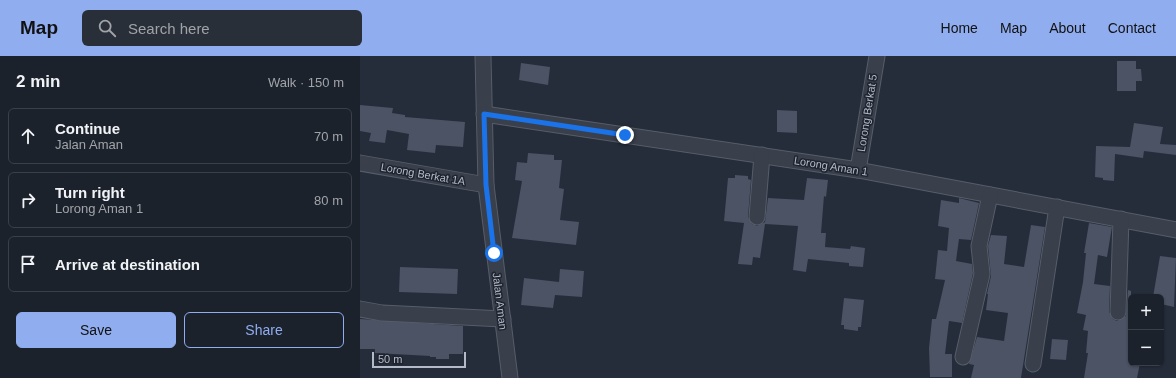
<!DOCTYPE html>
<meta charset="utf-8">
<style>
body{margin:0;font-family:Helvetica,sans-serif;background:#292f38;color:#f1f3f6}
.controls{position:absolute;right:12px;bottom:12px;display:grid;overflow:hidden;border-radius:6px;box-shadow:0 1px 3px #0004}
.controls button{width:36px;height:36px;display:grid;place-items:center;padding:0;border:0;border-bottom:1px solid #3a3f48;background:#1c222c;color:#f1f3f6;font:20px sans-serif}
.scale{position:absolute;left:12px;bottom:10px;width:94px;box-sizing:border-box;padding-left:4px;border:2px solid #b4bac7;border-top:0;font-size:11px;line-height:14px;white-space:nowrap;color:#b4bac7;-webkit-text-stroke:3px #1e2430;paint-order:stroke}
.stop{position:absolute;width:12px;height:12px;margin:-9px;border:3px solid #1a73e8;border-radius:50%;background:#fff}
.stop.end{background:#1a73e8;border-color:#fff;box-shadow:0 1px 4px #0008}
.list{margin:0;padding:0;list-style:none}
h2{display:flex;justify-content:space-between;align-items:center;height:52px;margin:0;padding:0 16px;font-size:17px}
h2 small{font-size:13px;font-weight:400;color:#a0a4a9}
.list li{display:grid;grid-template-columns:26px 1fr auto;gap:12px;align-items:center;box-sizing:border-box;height:56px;margin:0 8px 8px;padding:0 8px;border:1px solid #3a3f48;border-radius:6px}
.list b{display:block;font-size:15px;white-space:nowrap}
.list p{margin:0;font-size:13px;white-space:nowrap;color:#a0a4a9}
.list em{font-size:13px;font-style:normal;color:#a0a4a9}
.actions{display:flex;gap:8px;padding:12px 16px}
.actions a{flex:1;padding:9px 0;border:1px solid #90adf0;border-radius:6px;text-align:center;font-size:14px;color:#90adf0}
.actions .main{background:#90adf0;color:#111}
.icon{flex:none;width:22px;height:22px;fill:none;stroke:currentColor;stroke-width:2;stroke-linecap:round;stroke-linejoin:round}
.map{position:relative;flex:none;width:816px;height:322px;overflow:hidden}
header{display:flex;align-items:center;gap:24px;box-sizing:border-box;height:56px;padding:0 20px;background:#90adf0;color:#111}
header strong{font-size:19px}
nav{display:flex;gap:22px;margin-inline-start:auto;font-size:14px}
.search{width:280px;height:36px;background:#292f38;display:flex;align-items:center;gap:10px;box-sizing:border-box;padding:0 14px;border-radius:6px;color:#a0a4a9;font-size:15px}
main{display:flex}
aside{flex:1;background:#1c222c}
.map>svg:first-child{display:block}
.building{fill:#4b5364}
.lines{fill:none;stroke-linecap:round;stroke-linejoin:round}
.street-casing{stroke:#575d69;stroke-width:17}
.street{stroke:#393f4b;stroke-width:15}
.route{stroke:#1a73e8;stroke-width:5}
.labels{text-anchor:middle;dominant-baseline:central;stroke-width:3;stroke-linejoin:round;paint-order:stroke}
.street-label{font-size:11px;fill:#b4bac7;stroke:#1e2430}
</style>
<header>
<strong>Map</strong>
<div class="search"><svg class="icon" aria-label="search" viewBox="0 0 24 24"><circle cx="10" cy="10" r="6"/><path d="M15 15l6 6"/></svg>Search here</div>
<nav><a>Home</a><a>Map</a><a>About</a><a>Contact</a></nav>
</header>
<main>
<aside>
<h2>2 min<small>Walk · 150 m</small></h2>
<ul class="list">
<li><svg class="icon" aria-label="ahead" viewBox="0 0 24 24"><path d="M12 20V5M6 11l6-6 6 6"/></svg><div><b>Continue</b><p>Jalan Aman</p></div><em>70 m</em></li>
<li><svg class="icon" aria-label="right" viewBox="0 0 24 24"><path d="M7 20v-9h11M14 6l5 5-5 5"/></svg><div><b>Turn right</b><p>Lorong Aman 1</p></div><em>80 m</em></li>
<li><svg class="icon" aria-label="arrive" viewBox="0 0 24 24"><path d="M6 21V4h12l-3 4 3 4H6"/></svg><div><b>Arrive at destination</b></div></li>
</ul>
<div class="actions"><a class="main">Save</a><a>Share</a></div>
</aside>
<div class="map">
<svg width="816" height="322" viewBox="0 0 816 322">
<rect width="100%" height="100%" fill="#252d3b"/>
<!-- building -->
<g class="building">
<path d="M 757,5 L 776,5 L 776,13 L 781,13 L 782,25 L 776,25 L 776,35 L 757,35 Z"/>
<path d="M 161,7 L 190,11 L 188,29 L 159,24 Z"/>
<path d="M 0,49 L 33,52 L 32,57 L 45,59 L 45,61 L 105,66 L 103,91 L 76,89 L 75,97 L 47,94 L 49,78 L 27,74 L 25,87 L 9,85 L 11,77 L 0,75 Z"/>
<path d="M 417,54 L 437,55 L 437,77 L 417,76 Z"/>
<path d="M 774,67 L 803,71 L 800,88 L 816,89 L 816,99 L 784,95 L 783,102 L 755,98 L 754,125 L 743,124 L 743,122 L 735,121 L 736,90 L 770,91 Z"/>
<path d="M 168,97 L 194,99 L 194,104 L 202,104 L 199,132 L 204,133 L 200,164 L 219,166 L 216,189 L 152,182 L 162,125 L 155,124 L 157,106 L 167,107 Z"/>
<path d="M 375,119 L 388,120 L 388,123 L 391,124 L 388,161 L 392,168 L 397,170 L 405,166 L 408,142 L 444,144 L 447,122 L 468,124 L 466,141 L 464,140 L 461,177 L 466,177 L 465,191 L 490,193 L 491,190 L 505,192 L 503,211 L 489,210 L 489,207 L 448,203 L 446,216 L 433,214 L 438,170 L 405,168 L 400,202 L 393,201 L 392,209 L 378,208 L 384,167 L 364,165 L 368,122 L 375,122 Z"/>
<path d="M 599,142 L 619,147 L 611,184 L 599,183 L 596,205 L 612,208 L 613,217 L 602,267 L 589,265 L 585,298 L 592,298 L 592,321 L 570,321 L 569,292 L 572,263 L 576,263 L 585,224 L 575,223 L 578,194 L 587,195 L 589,172 L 578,170 L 581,144 L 599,147 Z"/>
<path d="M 729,167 L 752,171 L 747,201 L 738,199 L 734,228 L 750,230 L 749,256 L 753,263 L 757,265 L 766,260 L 768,234 L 771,235 L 771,307 L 780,307 L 777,322 L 724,322 L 728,297 L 726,297 L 728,275 L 723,274 L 726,259 L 717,257 L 723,226 L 726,197 L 724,197 Z"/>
<path d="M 671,169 L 685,171 L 661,322 L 611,322 L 614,309 L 609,308 L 617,281 L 644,285 L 648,257 L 626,254 L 628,238 L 627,238 L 631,220 L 628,190 L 631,179 L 647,180 L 644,208 L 664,211 Z"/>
<path d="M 800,200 L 816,202 L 814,251 L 801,248 L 801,241 L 793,241 Z"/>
<path d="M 40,211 L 98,213 L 97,238 L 39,236 Z"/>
<path d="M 200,213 L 224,215 L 222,241 L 195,239 L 193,252 L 161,249 L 164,222 L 199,226 Z"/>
<path d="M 484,242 L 504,244 L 501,271 L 498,271 L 498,275 L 484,273 L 484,269 L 481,269 Z"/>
<path d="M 0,263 L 103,270 L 103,298 L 89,298 L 89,303 L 76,303 L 76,301 L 70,301 L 70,300 L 15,297 L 15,293 L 0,293 Z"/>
<path d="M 692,283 L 708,284 L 706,304 L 690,303 Z"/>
</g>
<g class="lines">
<defs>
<g id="street">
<path d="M 123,0 L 126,129 L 150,322"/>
<path d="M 124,58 L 498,114 L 816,174"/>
<path d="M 0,107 L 126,129"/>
<path d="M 498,114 L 517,0"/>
<path d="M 397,161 L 402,99"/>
<path d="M 0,253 L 22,257 L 143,263"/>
<path d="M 758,256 L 761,163"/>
<path d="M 603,301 L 622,218 L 619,190 L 630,139"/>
<path d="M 673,308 L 697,151"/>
</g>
</defs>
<!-- street casing -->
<use href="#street" class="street-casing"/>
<!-- street -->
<use href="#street" class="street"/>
</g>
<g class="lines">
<!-- route -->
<path class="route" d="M 134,197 L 126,129 L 124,58 L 265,79"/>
</g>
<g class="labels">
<!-- street labels -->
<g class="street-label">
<text transform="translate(507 57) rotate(-81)">Lorong Berkat 5</text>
<text transform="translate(471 110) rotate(9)">Lorong Aman 1</text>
<text transform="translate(63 118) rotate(10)">Lorong Berkat 1A</text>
<text transform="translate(140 245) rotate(83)">Jalan Aman</text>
</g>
</g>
</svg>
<div class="controls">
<button>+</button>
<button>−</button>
</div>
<div class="scale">50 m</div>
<div class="stop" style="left:134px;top:197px"></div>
<div class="stop end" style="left:265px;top:79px"></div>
</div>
</main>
